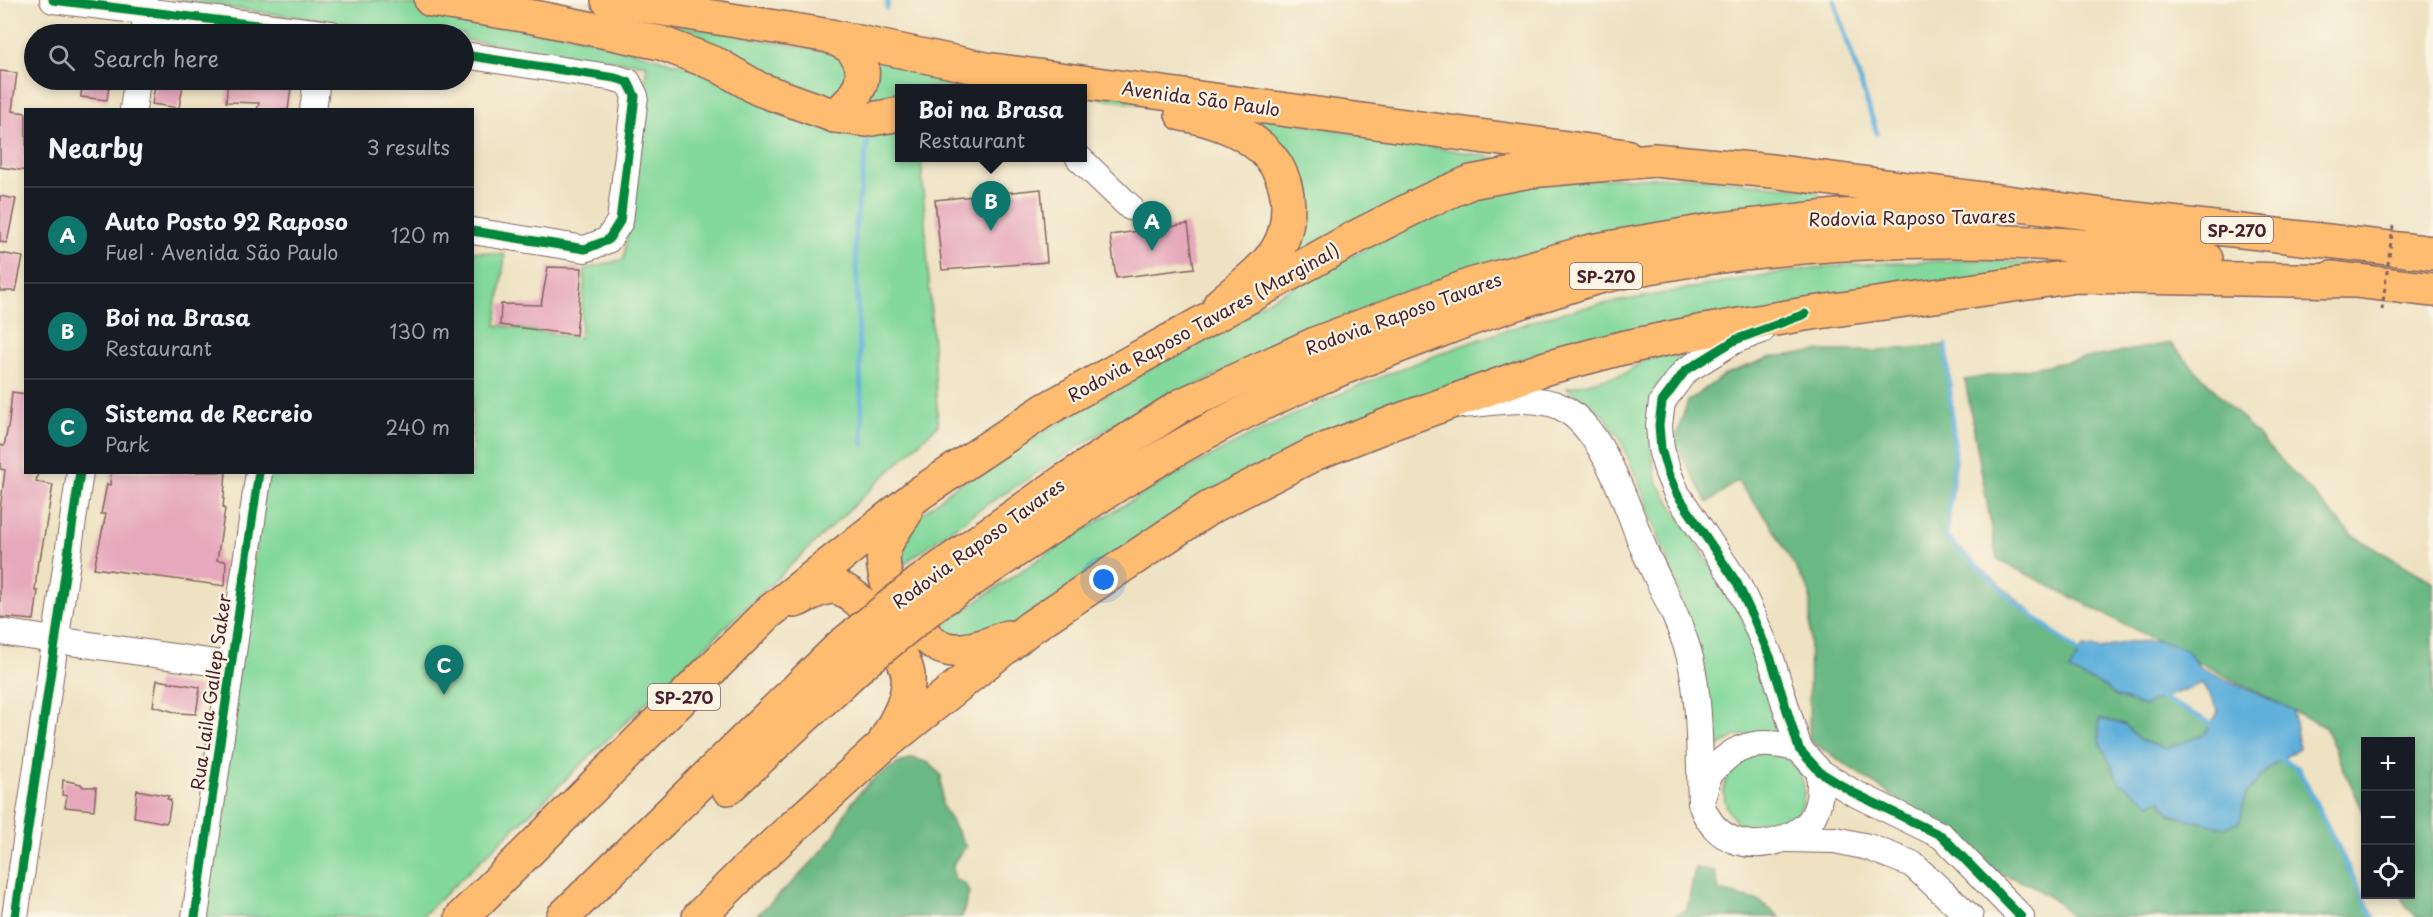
<!DOCTYPE html>
<meta charset="utf-8">
<style>
body{margin:0;font-family:"Playpen Sans",sans-serif;background:#20242c;color:#f1f3f6}
.controls{position:absolute;right:18px;bottom:18px;display:grid;overflow:hidden;border-radius:0px;box-shadow:0 3px 9px #0003}
.controls button{width:54px;height:54px;display:grid;place-items:center;padding:0;border:0;border-bottom:2px solid #363941;background:#171b24;color:#f1f3f6;font:30px sans-serif}
.you{position:absolute;left:1104px;top:580px;width:21px;height:21px;margin:-15px;border:4px solid #fff;border-radius:50%;background:#1a73e8;box-shadow:0 0 0 9px #1a73e833}
.badge{display:grid;place-items:center;width:39px;height:39px;border-radius:50%;background:#0f766e;color:#fff;font-size:20px;font-weight:700}
.pin{position:absolute;translate:-50% -50px;filter:drop-shadow(0 2px 3px #0008)}
.pin::after{content:'';position:absolute;top:32px;width:21px;height:18px;background:inherit;clip-path:polygon(0 0,100% 0,50% 100%)}
.popup{position:absolute;left:895px;top:84px;width:192px;height:78px;box-sizing:border-box;display:grid;place-content:center;border-radius:0px;background:#171b24;filter:drop-shadow(0 2px 4px #0005);font-size:20px;white-space:nowrap;color:#9ea1a6}
.popup b{font-size:22px;color:#f1f3f6}
.popup::after{content:'';position:absolute;left:50%;top:100%;margin-left:-12px;border:12px solid transparent;border-top-color:#171b24}
.list{margin:0;padding:0;list-style:none}
h2{display:flex;justify-content:space-between;align-items:center;height:78px;margin:0;padding:0 24px;font-size:26px}
h2 small{font-size:20px;font-weight:400;color:#9ea1a6}
.list li{display:grid;grid-template-columns:39px 1fr auto;gap:18px;align-items:center;box-sizing:border-box;height:96px;padding:0 24px;border-top:2px solid #363941}
.list b{display:block;font-size:22px;white-space:nowrap}
.list p{margin:0;font-size:20px;white-space:nowrap;color:#9ea1a6}
.list em{font-size:20px;font-style:normal;color:#9ea1a6}
.icon{flex:none;width:33px;height:33px;fill:none;stroke:currentColor;stroke-width:2;stroke-linecap:round;stroke-linejoin:round}
.map{position:relative;flex:none;width:2433px;height:917px;overflow:hidden}
.search{position:absolute;background:#171b24;box-shadow:0 3px 9px #0003;left:24px;top:24px;width:450px;height:66px;display:flex;align-items:center;gap:15px;box-sizing:border-box;padding:0 21px;border-radius:33px;color:#9ea1a6;font-size:22px}
.panel{position:absolute;background:#171b24;box-shadow:0 3px 9px #0003;left:24px;top:108px;width:450px;height:366px;border-radius:0px}
.map>svg:first-child{display:block}
.green{fill:#83d89c;stroke:#667c64;stroke-width:1.5}
.forest{fill:#6ab884;stroke:#5a6c58;stroke-width:1.5}
.water{fill:#61b0db;stroke:#566883;stroke-width:1.5}
.lines{fill:none;stroke-linecap:round;stroke-linejoin:round}
.stream{stroke:#61b0db;stroke-width:5}
.building{fill:#e6a8bc}
.minor-casing{stroke:#836360;stroke-width:28}
.major-casing{stroke:#836360;stroke-width:36}
.highway-casing{stroke:#836360;stroke-width:36}
.minor{stroke:#fff;stroke-width:26}
.major{stroke:#febc70;stroke-width:33}
.highway{stroke:#febc70;stroke-width:33}
.highway-bridge-casing{stroke:#836360;stroke-width:36;stroke-linecap:butt}
.path-bridge{stroke:#836360;stroke-width:3;stroke-dasharray:4.5 4.5;stroke-linecap:butt}
.highway-bridge{stroke:#febc70;stroke-width:33}
.cycleway-casing{stroke:#fcf5e5;stroke-width:13}
.cycleway{stroke:#00873e;stroke-width:9}
.labels{text-anchor:middle;dominant-baseline:central;stroke-width:4.5;stroke-linejoin:round;paint-order:stroke}
.shield{fill:#fcf5e5;stroke:#7f5f63;stroke-width:1.5}
.shield-label{font-size:16px;font-weight:bold;fill:#4a1f2b}
.street-label{font-size:18px;fill:#4a1f2b;stroke:#fcf5e5}
</style>
<div class="map">
<svg width="2433" height="917" viewBox="0 0 2433 917">
<rect width="100%" height="100%" fill="#fcf5e5"/>
<filter id="ink" filterUnits="userSpaceOnUse"><feTurbulence type="fractalNoise" baseFrequency=".0167" numOctaves="2"/><feDisplacementMap in="SourceGraphic" scale="12" xChannelSelector="R" yChannelSelector="G"/><feConvolveMatrix kernelMatrix="1 2 1 2 8 2 1 2 1" color-interpolation-filters="sRGB"/></filter>
<filter id="wash" filterUnits="userSpaceOnUse"><feTurbulence type="fractalNoise" baseFrequency=".008" numOctaves="4" result="noise"/><feDisplacementMap in="SourceGraphic" scale="24" xChannelSelector="R" yChannelSelector="G"/><feGaussianBlur stdDeviation="1.35" result="paint"/><feColorMatrix in="noise" values="0 0 0 0 0 0 0 0 0 0 0 0 0 0 0 0 0 1.4 0 .05"/><feComposite in="paint" operator="in"/></filter>
<g filter="url(#wash)">
<rect width="100%" height="100%" fill="#eee2c3"/>
<!-- green -->
<g class="green">
<path d="M 170,0 L 382,0 L 441,9 L 594,40 L 899,128 L 900,158 L 921,158 L 938,425 L 421,917 L 202,917 L 266,473 L 472,472 L 473,251 L 505,255 L 496,325 L 580,338 L 585,269 L 624,259 L 647,65 L 464,40 L 464,34 L 425,34 Z"/>
<path d="M 467,0 L 541,0 L 840,54 L 854,71 L 834,100 Z"/>
<path d="M 866,48 L 1520,162 L 1284,269 C 1288,262 1294,256 1297,249 C 1306,228 1309,185 1297,165 C 1287,149 1272,137 1257,125 L 1026,85 L 974,88 L 900,88 L 899,107 L 863,107 Z"/>
<path d="M 1693,177 L 1813,190 L 1820,195 L 1814,201 L 1691,221 L 1283,343 L 1112,426 L 986,505 L 895,570 L 901,539 L 918,517 L 957,485 L 1212,330 L 1460,199 L 1519,185 L 1619,178 Z"/>
<path d="M 1982,260 L 2073,265 L 1417,400 L 985,640 L 937,630 C 1024,567 1114,507 1209,457 C 1314,401 1437,351 1550,316 C 1582,306 1617,302 1650,296 C 1707,285 1766,274 1824,267 C 1876,262 1929,261 1982,260 Z"/>
<path d="M 1707,344 L 1650,448 L 1658,484 L 1737,606 L 1784,734 L 1765,733 L 1736,736 L 1711,751 L 1693,631 L 1639,483 L 1620,439 L 1604,415 L 1567,388 L 1624,374 L 1662,347 Z"/>
<circle cx="1764" cy="792" r="40"/>
</g>
<!-- forest -->
<g class="forest">
<path d="M 2170,343 L 2352,535 L 2433,582 L 2433,917 L 2417,917 L 2407,908 L 2401,895 L 2410,894 L 2410,742 L 2366,742 L 2365,816 L 2325,727 L 1997,559 L 1965,380 Z"/>
<path d="M 1946,345 L 1955,457 L 1946,537 L 2078,654 L 2298,768 L 2373,917 L 2072,917 L 2059,903 L 2031,885 L 1984,867 L 1946,832 L 1809,740 L 1810,593 L 1768,520 L 1737,481 L 1708,503 L 1674,442 L 1688,401 L 1726,374 L 1772,357 L 1824,351 L 1877,351 Z"/>
<path d="M 913,758 L 929,763 L 941,775 L 942,805 L 966,847 C 956,858 948,866 956,880 L 965,884 L 969,892 L 962,917 L 755,917 C 782,892 811,867 833,837 C 838,829 841,820 846,812 C 862,785 884,767 913,758 Z"/>
<path d="M 1695,868 L 1715,871 L 1719,891 L 1759,901 L 1780,917 L 1671,917 L 1687,910 Z"/>
</g>
<!-- water -->
<path class="water" d="M 2161,641 L 2185,649 L 2201,668 L 2293,710 L 2299,748 L 2271,766 L 2246,794 L 2240,821 L 2225,828 L 2171,815 L 2160,800 L 2150,803 L 2119,782 L 2099,740 L 2099,719 L 2124,724 L 2140,740 L 2165,749 L 2204,735 L 2219,711 L 2202,683 L 2143,706 L 2116,697 L 2105,687 L 2069,671 L 2083,647 L 2101,649 L 2126,642 Z"/>
<g class="lines">
<!-- stream -->
<g class="stream">
<path d="M 1834,0 L 1877,133"/>
<path d="M 887,8 L 888,0"/>
<path d="M 1946,345 L 1955,457 L 1946,537 L 2015,602 L 2083,656"/>
<path d="M 863,445 L 855,230 L 868,138"/>
<path d="M 2157,695 L 2216,726"/>
<path d="M 2275,756 L 2298,768 L 2373,917"/>
</g>
</g>
<g id="blocks">
<!-- building -->
<g class="building">
<path d="M 0,71 L 17,73 L 12,111 L 26,113 L 26,171 L 0,167 Z"/>
<path d="M 82,80 L 110,80 L 107,100 L 81,97 Z"/>
<path d="M 156,80 L 184,80 L 179,108 L 152,104 Z"/>
<path d="M 228,80 L 292,80 L 288,110 L 257,110 L 259,103 L 226,102 Z"/>
<path d="M 1041,189 L 1047,262 L 942,270 L 935,200 Z"/>
<path d="M 0,196 L 16,199 L 7,243 L 0,242 Z"/>
<path d="M 1188,224 L 1194,268 L 1116,278 L 1110,235 Z"/>
<path d="M 0,253 L 23,257 L 16,291 L 0,291 Z"/>
<path d="M 548,267 L 582,268 L 576,335 L 500,325 L 501,304 L 541,305 Z"/>
<path d="M 12,392 L 26,394 L 26,472 L 38,472 L 36,482 L 53,485 L 40,560 L 38,560 L 35,591 L 38,591 L 34,620 L 0,617 L 0,510 L 5,470 L 0,469 L 0,445 L 4,446 L 9,422 Z"/>
<path d="M 111,472 L 226,472 L 223,508 L 225,509 L 217,560 L 226,561 L 225,586 L 94,568 L 106,514 L 101,514 L 107,484 L 110,485 Z"/>
<path d="M 157,680 L 200,687 L 196,714 L 178,713 L 153,706 Z"/>
<path d="M 63,780 L 81,784 L 83,787 L 96,787 L 94,810 L 65,807 L 67,796 L 62,795 Z"/>
<path d="M 137,790 L 169,796 L 167,799 L 171,800 L 168,819 L 166,823 L 134,817 Z"/>
</g>
</g>
</g>
<g filter="url(#ink)">
<use href="#blocks" fill-opacity="0" stroke="#836360" stroke-width="1.5"/>
<g class="lines">
<defs>
<g id="minor">
<path d="M 53,0 L 331,34"/>
<path d="M 144,34 L 147,10"/>
<path d="M 464,55 L 615,78 L 628,82 L 635,96 L 620,221 L 608,240 L 585,249 L 472,231"/>
<path d="M 133,110 L 137,80"/>
<path d="M 313,110 L 317,80"/>
<path d="M 1079,158 L 1130,207"/>
<path d="M 1762,330 L 1735,340 L 1685,371 L 1662,402 L 1659,425 L 1661,449 L 1668,473 L 1677,494 L 1737,583 L 1752,615 L 1771,659 L 1799,749 L 1820,772 L 1852,792 L 1942,836 L 2021,917"/>
<path d="M 1462,405 C 1493,403 1532,394 1561,407 C 1605,428 1628,512 1646,554 C 1661,587 1679,619 1689,654 C 1701,699 1699,756 1701,803 C 1714,845 1756,853 1792,835 C 1798,831 1806,827 1810,821 C 1821,806 1820,789 1820,772"/>
<path d="M 0,632 L 230,665"/>
<path d="M 1703,795 C 1705,790 1706,783 1708,777 C 1710,772 1716,767 1720,763 C 1742,740 1771,741 1799,749"/>
<path d="M 1784,839 L 1835,840 L 1868,847 L 1912,864 L 1970,917"/>
<path d="M 15,917 L 80,472"/>
<path d="M 195,917 L 259,472"/>
</g>
<g id="major">
<path d="M 431,0 L 534,17 L 661,43 L 718,65 L 759,89 L 835,116 L 866,120 L 900,114"/>
<path d="M 608,0 L 830,36 L 986,69 L 1626,156"/>
<path d="M 830,36 C 836,40 846,43 851,48 C 876,73 855,100 835,116"/>
<path d="M 1182,114 C 1232,123 1286,147 1288,206 C 1288,222 1286,236 1277,250 C 1263,271 1239,288 1220,304"/>
</g>
<g id="highway">
<path d="M 2095,216 L 2118,217 L 2433,253"/>
<path d="M 2331,278 L 2433,290"/>
<path d="M 905,514 C 886,541 877,550 888,585 C 929,640 932,669 1007,637"/>
<path d="M 919,583 L 1064,481 L 1182,405 L 1317,343 L 1471,285 L 1591,251 L 1713,230 L 1837,216 L 1959,212"/>
<path d="M 795,601 C 807,596 824,584 838,588 C 862,594 905,651 908,675 C 910,699 897,719 886,739"/>
<path d="M 935,604 C 1022,547 1108,487 1199,436 C 1275,394 1355,362 1436,332 C 1474,317 1512,304 1551,292 C 1568,287 1586,280 1603,276 C 1799,235 2009,231 2206,259"/>
<path d="M 728,788 L 857,668"/>
<path d="M 462,917 L 768,613 L 920,493 L 1045,410 L 1356,237 L 1425,202 L 1471,182 L 1530,171 L 1654,160 L 1772,171 L 2118,217"/>
<path d="M 563,917 L 842,645"/>
<path d="M 699,917 L 741,875 L 880,748 L 1031,627 L 1209,508 L 1314,454 L 1395,422 L 1546,368 L 1622,348 L 1704,331 L 1805,314 L 2077,276 L 2352,281"/>
</g>
</defs>
<!-- minor casing -->
<use href="#minor" class="minor-casing"/>
<!-- major casing -->
<use href="#major" class="major-casing"/>
<!-- highway casing -->
<use href="#highway" class="highway-casing"/>
<!-- minor -->
<use href="#minor" class="minor"/>
<!-- major -->
<use href="#major" class="major"/>
<!-- highway -->
<use href="#highway" class="highway"/>
<defs>
<g id="highway-bridge">
<path d="M 842,645 L 919,583"/>
<path d="M 857,668 L 935,604"/>
</g>
</defs>
<!-- highway-bridge casing -->
<use href="#highway-bridge" class="highway-bridge-casing"/>
<!-- path-bridge -->
<path class="path-bridge" d="M 2382,310 L 2393,226"/>
<!-- highway-bridge -->
<use href="#highway-bridge" class="highway-bridge"/>
<defs>
<g id="cycleway">
<path d="M 53,0 L 331,34"/>
<path d="M 464,55 L 615,78 L 628,82 L 635,96 L 620,221 L 608,240 L 585,249 L 472,231"/>
<path d="M 1805,314 L 1735,340 L 1685,371 L 1662,402 L 1659,425 L 1661,449 L 1668,473 L 1677,494 L 1737,583 L 1752,615 L 1771,659 L 1799,749 L 1820,772 L 1852,792 L 1942,836 L 2021,917"/>
<path d="M 15,917 L 80,472"/>
<path d="M 195,917 L 259,472"/>
</g>
</defs>
<!-- cycleway casing -->
<use href="#cycleway" class="cycleway-casing"/>
<!-- cycleway -->
<use href="#cycleway" class="cycleway"/>
</g>
</g>
<g class="labels">
<!-- shield labels -->
<g class="shield">
<rect x="2201" y="217" width="72" height="26" rx="4.5"/>
<rect x="1570" y="263" width="72" height="26" rx="4.5"/>
<rect x="648" y="684" width="72" height="26" rx="4.5"/>
</g>
<g class="shield-label">
<text x="2237" y="230">SP-270</text>
<text x="1606" y="276">SP-270</text>
<text x="684" y="697">SP-270</text>
</g>
<!-- street labels -->
<g class="street-label">
<text transform="translate(1201 98) rotate(8)">Avenida São Paulo</text>
<text transform="translate(1912 217) rotate(-1)">Rodovia Raposo Tavares</text>
<text transform="translate(1403 313) rotate(-20)">Rodovia Raposo Tavares</text>
<text transform="translate(1203 322) rotate(-29)">Rodovia Raposo Tavares (Marginal)</text>
<text transform="translate(978 543) rotate(-36)">Rodovia Raposo Tavares</text>
<text transform="translate(210 692) rotate(-82)">Rua Laila Gallep Saker</text>
</g>
</g>
</svg>
<div class="controls">
<button>+</button>
<button>−</button>
<button><svg class="icon" aria-label="locate" viewBox="0 0 24 24"><circle cx="12" cy="12" r="6"/><path d="M12 2v4M12 18v4M2 12h4M18 12h4"/></svg></button>
</div>
<div class="you"></div>
<div class="pin badge" style="left:1152px;top:251px">A</div>
<div class="pin badge" style="left:991px;top:231px">B</div>
<div class="popup"><b>Boi na Brasa</b>Restaurant</div>
<div class="pin badge" style="left:444px;top:695px">C</div>
<div class="search"><svg class="icon" aria-label="search" viewBox="0 0 24 24"><circle cx="10" cy="10" r="6"/><path d="M15 15l6 6"/></svg>Search here</div>
<section class="panel">
<h2>Nearby<small>3 results</small></h2>
<ul class="list">
<li><span class="badge">A</span><div><b>Auto Posto 92 Raposo</b><p>Fuel · Avenida São Paulo</p></div><em>120 m</em></li>
<li><span class="badge">B</span><div><b>Boi na Brasa</b><p>Restaurant</p></div><em>130 m</em></li>
<li><span class="badge">C</span><div><b>Sistema de Recreio</b><p>Park</p></div><em>240 m</em></li>
</ul>
</section>
</div>
